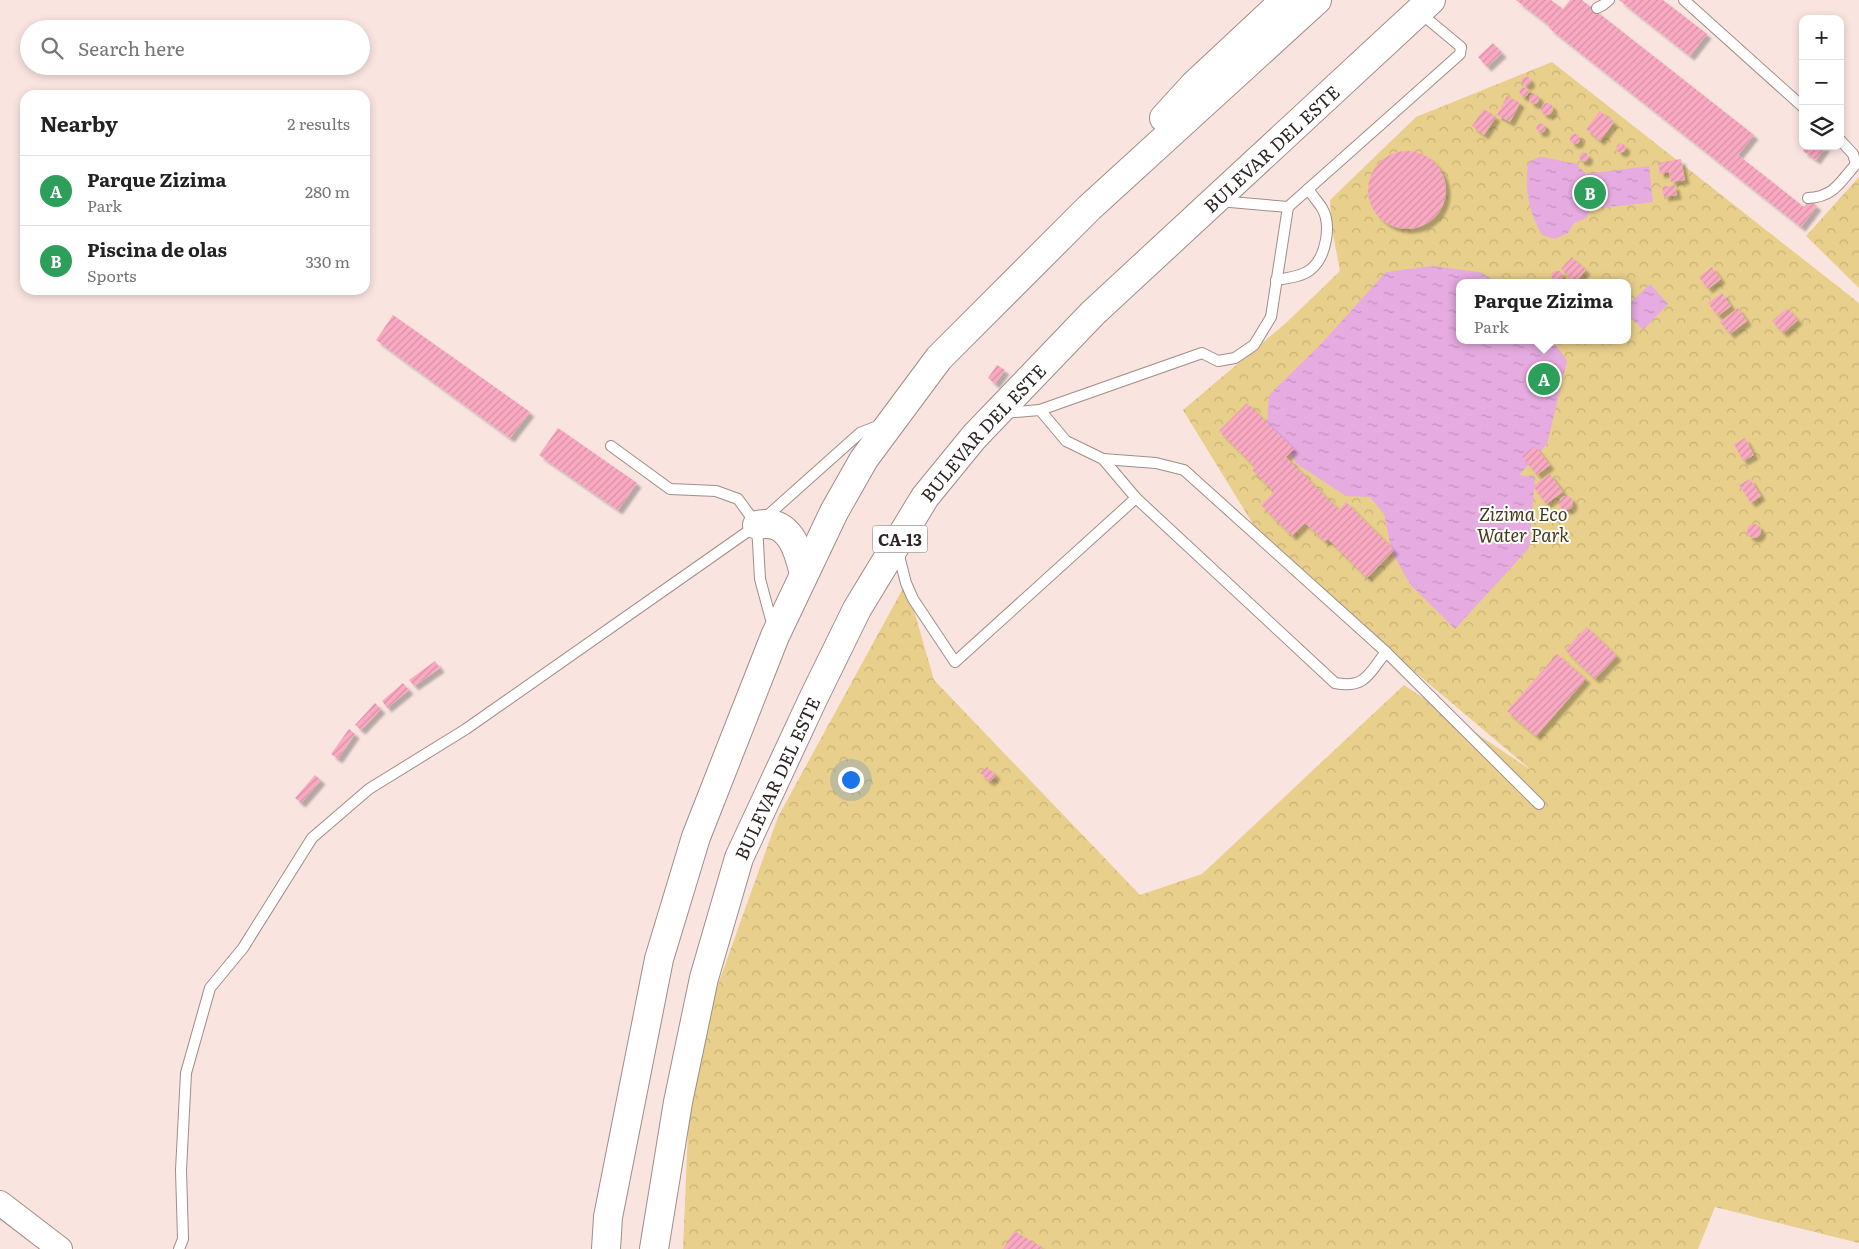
<!DOCTYPE html>
<meta charset="utf-8">
<style>
body{margin:0;font-family:Literata,serif;background:#f2f2f2;color:#222}
.controls{position:absolute;right:15px;top:15px;display:grid;overflow:hidden;border-radius:10px;box-shadow:0 2px 8px #0003}
.controls button{width:45px;height:45px;display:grid;place-items:center;padding:0;border:0;border-bottom:1px solid #e0e0e0;background:#fff;color:#222;font:25px sans-serif}
.you{position:absolute;left:850px;top:779px;width:18px;height:18px;margin:-12px;border:4px solid #fff;border-radius:50%;background:#1a73e8;box-shadow:0 0 0 8px #1a73e833}
.badge{display:grid;place-items:center;width:32px;height:32px;border-radius:50%;background:#d93025;color:#fff;font-size:16px;font-weight:700}
.pin{position:absolute;translate:-50% -50%;border:2px solid #fff;box-shadow:0 1px 5px #0006}
.popup{position:absolute;left:1456px;top:279px;width:175px;height:65px;box-sizing:border-box;display:grid;place-content:center;border-radius:10px;background:#fff;filter:drop-shadow(0 1px 4px #0005);font-size:16px;white-space:nowrap;color:#767676}
.popup b{font-size:19px;color:#222}
.popup::after{content:'';position:absolute;left:50%;top:100%;margin-left:-10px;border:10px solid transparent;border-top-color:#fff}
.list{margin:0;padding:0;list-style:none}
h2{display:flex;justify-content:space-between;align-items:center;height:65px;margin:0;padding:0 20px;font-size:21px}
h2 small{font-size:16px;font-weight:400;color:#767676}
.list li{display:grid;grid-template-columns:32px 1fr auto;gap:15px;align-items:center;box-sizing:border-box;height:70px;padding:0 20px;border-top:1px solid #e0e0e0}
.list b{display:block;font-size:19px;white-space:nowrap}
.list p{margin:0;font-size:16px;white-space:nowrap;color:#767676}
.list em{font-size:16px;font-style:normal;color:#767676}
.icon{flex:none;width:28px;height:28px;fill:none;stroke:currentColor;stroke-width:2;stroke-linecap:round;stroke-linejoin:round}
.map{position:relative;flex:none;width:1859px;height:1249px;overflow:hidden}
.search{position:absolute;background:#fff;box-shadow:0 2px 8px #0003;left:20px;top:20px;width:350px;height:55px;display:flex;align-items:center;gap:12px;box-sizing:border-box;padding:0 18px;border-radius:28px;color:#767676;font-size:19px}
.panel{position:absolute;background:#fff;box-shadow:0 2px 8px #0003;left:20px;top:90px;width:350px;height:205px;border-radius:15px}
.map>svg:first-child{display:block}
.park{fill:url(#park-crowns);fill-rule:evenodd}
.water{fill:url(#water-ripples)}
.building{fill:url(#building-hatch);filter:url(#shadow)}
.lines{fill:none;stroke-linecap:round;stroke-linejoin:round}
.service-casing{stroke:#a08d89;stroke-width:12}
.tertiary-casing{stroke:#a08d89;stroke-width:26}
.trunk-casing{stroke:#a08d89;stroke-width:30}
.service{stroke:#fff;stroke-width:10}
.tertiary{stroke:#fff;stroke-width:24}
.trunk{stroke:#fff;stroke-width:28}
.labels{text-anchor:middle;dominant-baseline:central;stroke-width:4;stroke-linejoin:round;paint-order:stroke}
.shield{fill:#fff;stroke:#6b6665;stroke-width:1}
.shield-label{font-size:16px;font-weight:bold;fill:#2c2423}
.street-label{font-size:18px;fill:#2c2423;stroke:#fff}
.park-label{font-size:18px;font-style:italic;fill:#453919;stroke:#fff}
</style>
<div class="map">
<svg width="1859" height="1249" viewBox="0 0 1859 1249">
<defs>
<pattern id="park-crowns" width="20" height="18" patternUnits="userSpaceOnUse" patternTransform="scale(1.25)"><rect width="20" height="18" fill="#e8cf8b"/><path d="M2 6a3 3 0 1 1 6 0M12 15a3 3 0 1 1 6 0" fill="none" stroke="#c7b278"/></pattern>
<pattern id="water-ripples" width="26" height="14" patternUnits="userSpaceOnUse" patternTransform="scale(1.25)"><rect width="26" height="14" fill="#e6abe0"/><path d="M2 4q2-2 4 0t4 0M15 11q2-2 4 0t4 0" fill="none" stroke="#c593c0"/></pattern>
<pattern id="building-hatch" width="6" height="6" patternUnits="userSpaceOnUse" patternTransform="scale(1.25)"><rect width="6" height="6" fill="#f9a9c2"/><path d="M-1 1l2-2M0 6l6-6M5 7l2-2" fill="none" stroke="#d691a6"/></pattern>
<filter id="shadow"><feDropShadow dx="4.5" dy="4.5" stdDeviation="1" flood-color="#0004"/></filter>
</defs>
<rect width="100%" height="100%" fill="#f9e4e0"/>
<!-- park -->
<g class="park">
<path d="M 1552,62 L 1859,303 L 1859,1243 L 1715,1207 L 1698,1249 L 683,1249 L 691,1060 L 778,817 L 906,583 L 934,680 L 1140,895 L 1202,874 L 1404,685 L 1531,770 L 1267,547 L 1183,410 L 1287,322 L 1340,271 L 1332,229 L 1330,200 L 1416,117 ZM 1460,283 L 1628,283 L 1628,340 L 1460,340 Z"/>
<path d="M 1859,177 L 1859,288 L 1806,236 Z"/>
</g>
<!-- water -->
<g class="water">
<path d="M 1539,157 C 1553,157 1560,163 1575,163 L 1586,174 L 1649,166 L 1653,202 L 1591,209 L 1586,218 L 1574,223 L 1568,233 L 1555,239 L 1542,235 C 1528,209 1525,191 1528,163 Z"/>
<path d="M 1432,266 L 1479,272 L 1499,283 L 1460,283 L 1460,340 L 1552,340 L 1567,361 L 1547,444 L 1519,475 L 1535,477 L 1529,548 L 1455,629 L 1410,584 L 1392,552 L 1384,514 L 1370,497 L 1346,496 L 1297,464 L 1267,424 L 1269,395 L 1322,343 L 1386,272 Z"/>
<path d="M 1650,284 L 1668,304 L 1643,330 L 1628,313 L 1628,305 Z"/>
</g>
<!-- building -->
<g class="building">
<path d="M 1516,0 L 1551,0 L 1563,9 L 1570,0 L 1582,0 L 1754,135 L 1738,155 L 1804,207 L 1809,200 L 1817,206 L 1801,227 L 1549,28 L 1550,26 Z"/>
<path d="M 1619,0 L 1663,0 L 1707,34 L 1690,56 Z"/>
<path d="M 1493,43 L 1502,53 L 1487,67 L 1478,57 Z"/>
<circle cx="1526" cy="81" r="4.5"/>
<circle cx="1524" cy="92" r="4.5"/>
<circle cx="1534" cy="99" r="5"/>
<path d="M 1507,96 L 1520,103 L 1510,122 L 1497,115 Z"/>
<circle cx="1547" cy="109" r="6"/>
<path d="M 1484,109 L 1496,117 L 1484,135 L 1472,126 Z"/>
<path d="M 1600,111 L 1614,122 L 1600,141 L 1586,129 Z"/>
<circle cx="1541" cy="128" r="4.5"/>
<circle cx="1575" cy="139" r="5"/>
<circle cx="1621" cy="148" r="4.5"/>
<path d="M 1806,146 L 1826,146 L 1816,160 L 1803,151 Z"/>
<circle cx="1407" cy="190" r="39"/>
<circle cx="1584" cy="157" r="4.5"/>
<path d="M 1681,159 L 1685,180 L 1671,182 L 1669,172 L 1660,174 L 1658,163 Z"/>
<path d="M 1675,185 L 1677,195 L 1664,197 L 1662,187 Z"/>
<path d="M 1572,257 L 1586,270 L 1575,283 L 1561,269 Z"/>
<path d="M 1712,267 L 1721,279 L 1708,289 L 1699,277 Z"/>
<circle cx="1557" cy="276" r="5.5"/>
<path d="M 1722,293 L 1731,306 L 1718,316 L 1708,303 Z"/>
<path d="M 1738,308 L 1747,321 L 1730,334 L 1720,322 Z"/>
<path d="M 1787,308 L 1798,320 L 1783,333 L 1772,321 Z"/>
<path d="M 393,315 L 530,412 L 510,438 L 376,340 Z"/>
<path d="M 997,365 L 1005,370 L 995,384 L 988,378 Z"/>
<path d="M 1247,403 L 1294,449 L 1286,457 L 1339,510 L 1346,502 L 1394,550 L 1367,578 L 1328,539 L 1325,542 L 1305,523 L 1292,536 L 1261,505 L 1274,492 L 1252,470 L 1255,467 L 1219,431 Z"/>
<path d="M 558,428 L 637,483 L 618,510 L 539,455 Z"/>
<path d="M 1745,438 L 1754,455 L 1743,461 L 1734,444 Z"/>
<path d="M 1535,446 L 1550,465 L 1537,475 L 1522,456 Z"/>
<path d="M 1550,474 L 1563,492 L 1546,504 L 1533,486 Z"/>
<path d="M 1750,479 L 1761,496 L 1751,503 L 1739,485 Z"/>
<circle cx="1566" cy="503" r="7"/>
<circle cx="1754" cy="531" r="7"/>
<path d="M 1587,627 L 1617,656 L 1595,679 L 1565,650 Z"/>
<path d="M 1557,654 L 1586,679 L 1536,736 L 1507,711 Z"/>
<path d="M 435,661 L 440,668 L 414,686 L 409,680 Z"/>
<path d="M 403,683 L 409,690 L 387,708 L 382,701 Z"/>
<path d="M 375,703 L 381,709 L 361,730 L 355,725 Z"/>
<path d="M 349,729 L 355,734 L 338,759 L 331,754 Z"/>
<path d="M 987,767 L 996,775 L 990,782 L 980,773 Z"/>
<path d="M 315,775 L 321,780 L 301,803 L 295,798 Z"/>
<path d="M 1014,1231 L 1042,1247 L 1041,1249 L 1003,1249 Z"/>
</g>
<g class="lines">
<defs>
<g id="service">
<path d="M 1684,0 L 1803,107"/>
<path d="M 1597,8 L 1603,5 L 1609,0"/>
<path d="M 1808,198 C 1834,197 1840,182 1856,164 L 1853,154 L 1840,140"/>
<path d="M 1219,201 L 1288,207"/>
<path d="M 1276,280 C 1287,278 1301,277 1310,270 C 1326,258 1332,225 1322,208 C 1318,202 1312,195 1308,189"/>
<path d="M 1040,410 L 1202,353 L 1218,361 L 1235,358 L 1254,345 L 1271,317 L 1288,207 L 1460,54 L 1461,47 L 1419,12"/>
<path d="M 1004,413 L 1040,410 L 1066,441 L 1103,459 L 1156,463 L 1184,470 L 1386,652 L 1539,804"/>
<path d="M 611,446 L 670,489 L 716,491 L 738,499 L 757,525 L 760,579 L 773,627"/>
<path d="M 1103,459 L 1136,498 L 1335,683 C 1366,689 1369,673 1386,652"/>
<path d="M 898,552 L 906,583 L 913,599 L 955,662 L 1136,498"/>
<path d="M 179,1249 L 183,1239 L 181,1170 L 186,1073 L 210,988 L 243,948 L 312,838 L 369,789 L 466,729 L 757,525 L 860,433 L 880,425"/>
</g>
<path id="tertiary" d="M 0,1203 L 60,1249"/>
<g id="trunk">
<path d="M 1164,118 L 1194,85 L 1285,0"/>
<path d="M 757,525 C 790,518 798,549 804,574"/>
<path d="M 606,1249 L 608,1217 L 659,959 L 696,837 L 775,636 L 834,512 L 864,459 L 939,358 L 1089,208 L 1317,0"/>
<path id="s1" d="M 654,1249 L 678,1102 L 704,978 L 739,858 L 812,701 L 857,609 L 925,497 L 974,437 L 1093,313 L 1431,0"/>
</g>
</defs>
<!-- service casing -->
<use href="#service" class="service-casing"/>
<!-- tertiary casing -->
<use href="#tertiary" class="tertiary-casing"/>
<!-- trunk casing -->
<use href="#trunk" class="trunk-casing"/>
<!-- service -->
<use href="#service" class="service"/>
<!-- tertiary -->
<use href="#tertiary" class="tertiary"/>
<!-- trunk -->
<use href="#trunk" class="trunk"/>
</g>
<g class="labels">
<!-- shield labels -->
<rect class="shield" x="872.5" y="525.5" width="55" height="27" rx="4"/>
<g class="shield-label">
<text x="900" y="539">CA-13</text>
</g>
<!-- street labels -->
<g class="street-label">
<text stroke="none"><textPath href="#s1" startOffset="1299">BULEVAR DEL ESTE</textPath></text>
<text stroke="none"><textPath href="#s1" startOffset="894">BULEVAR DEL ESTE</textPath></text>
<text stroke="none"><textPath href="#s1" startOffset="489">BULEVAR DEL ESTE</textPath></text>
</g>
<!-- park labels -->
<g class="park-label">
<text x="1523" y="513">Zizima Eco<tspan x="1523" dy="21">Water Park</tspan></text>
</g>
</g>
</svg>
<div class="controls">
<button>+</button>
<button>−</button>
<button><svg class="icon" aria-label="layers" viewBox="0 0 24 24"><path d="M12 4l9 5-9 5-9-5zM3 14l9 5 9-5"/></svg></button>
</div>
<div class="you"></div>
<div class="pin badge" style="left:1544px;top:379px;background:#2e9e5b">A</div>
<div class="popup"><b>Parque Zizima</b>Park</div>
<div class="pin badge" style="left:1590px;top:193px;background:#2e9e5b">B</div>
<div class="search"><svg class="icon" aria-label="search" viewBox="0 0 24 24"><circle cx="10" cy="10" r="6"/><path d="M15 15l6 6"/></svg>Search here</div>
<section class="panel">
<h2>Nearby<small>2 results</small></h2>
<ul class="list">
<li><span class="badge" style="background:#2e9e5b">A</span><div><b>Parque Zizima</b><p>Park</p></div><em>280 m</em></li>
<li><span class="badge" style="background:#2e9e5b">B</span><div><b>Piscina de olas</b><p>Sports</p></div><em>330 m</em></li>
</ul>
</section>
</div>
